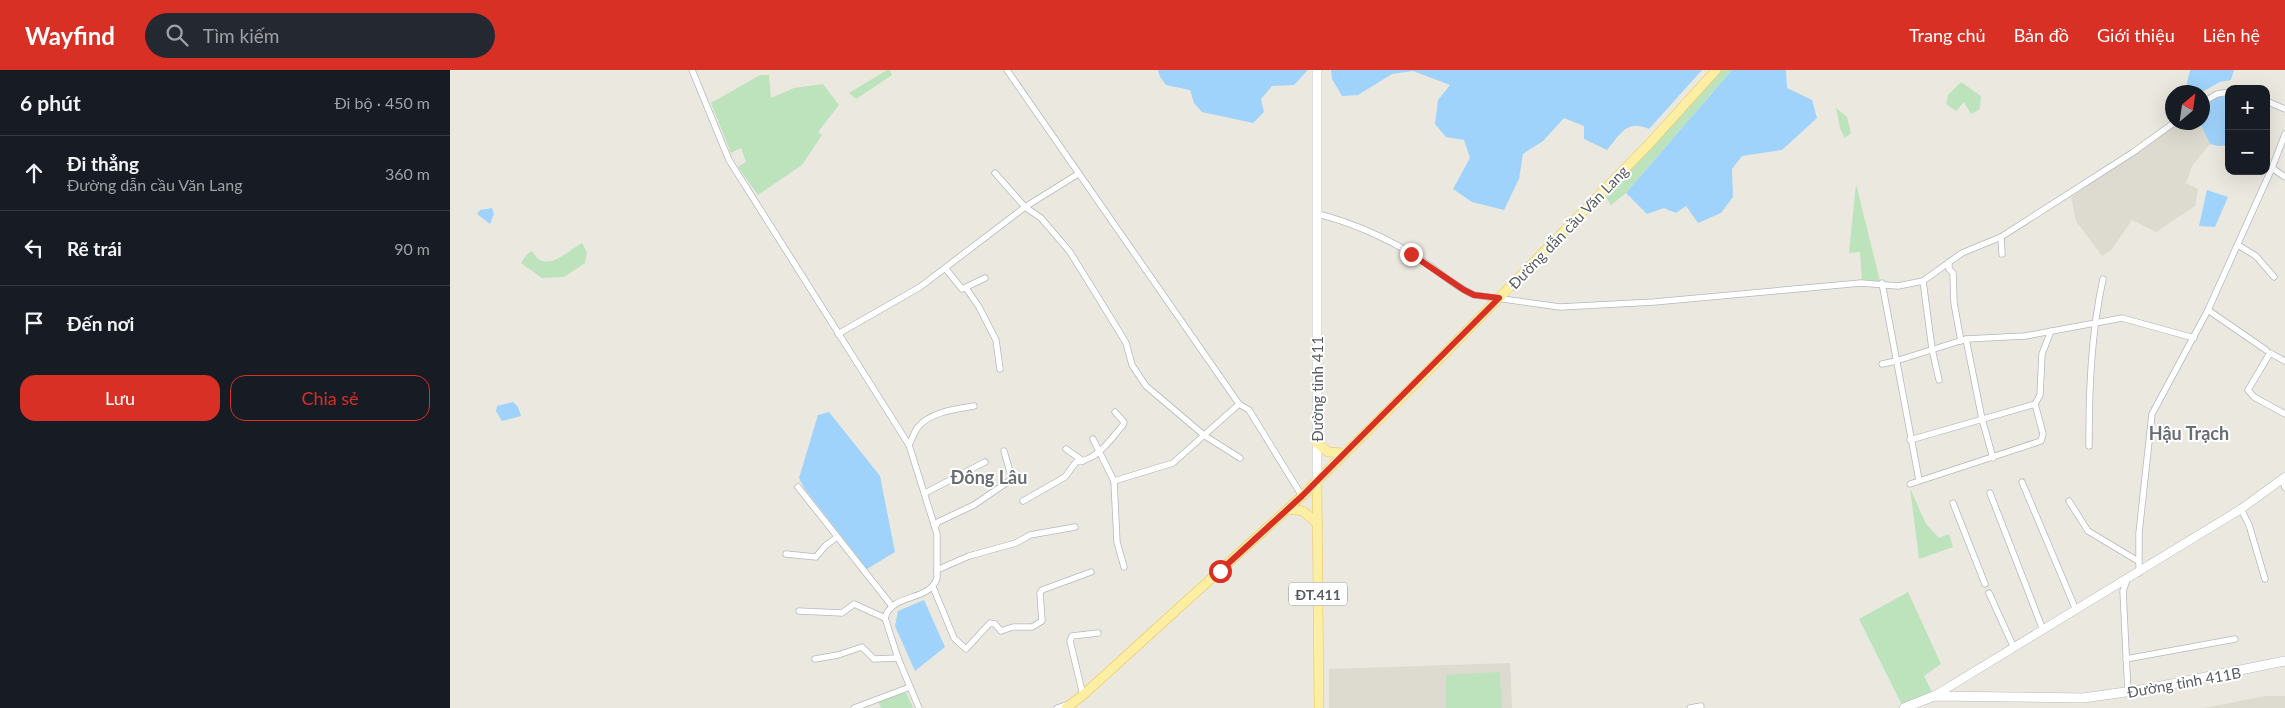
<!DOCTYPE html>
<html lang="vi">
<meta charset="utf-8">
<style>
body{margin:0;font-family:Lato,sans-serif;background:#242831;color:#f1f3f6}
.controls{position:absolute;right:15px;top:15px;display:grid;overflow:hidden;border-radius:10px;box-shadow:0 5px 20px #0002}
.controls button{width:45px;height:45px;display:grid;place-items:center;padding:0;border:0;border-bottom:1px solid #363941;background:#171b24;color:#f1f3f6;font:25px sans-serif}
.compass{position:absolute;left:1715px;top:15px;width:45px;height:45px;border-radius:50%;background:#171b24;box-shadow:0 5px 20px #0002;rotate:29deg}
.stop{position:absolute;width:15px;height:15px;margin:-11px;border:4px solid #d93025;border-radius:50%;background:#fff}
.stop.end{background:#d93025;border-color:#fff;box-shadow:0 1px 5px #0008}
.list{margin:0;padding:0;list-style:none}
h2{display:flex;justify-content:space-between;align-items:center;height:65px;margin:0;padding:0 20px;font-size:21px}
h2 small{font-size:16px;font-weight:400;color:#9ea1a6}
.list li{display:grid;grid-template-columns:32px 1fr auto;gap:15px;align-items:center;box-sizing:border-box;height:75px;padding:0 20px;border-top:1px solid #363941}
.list b{display:block;font-size:19px;white-space:nowrap}
.list p{margin:0;font-size:16px;white-space:nowrap;color:#9ea1a6}
.list em{font-size:16px;font-style:normal;color:#9ea1a6}
.actions{display:flex;gap:10px;padding:15px 20px}
.actions a{flex:1;padding:11px 0;border:1px solid #d93025;border-radius:15px;text-align:center;font-size:18px;color:#d93025}
.actions .main{background:#d93025;color:#fff}
.icon{flex:none;width:28px;height:28px;fill:none;stroke:currentColor;stroke-width:2;stroke-linecap:round;stroke-linejoin:round}
.map{position:relative;flex:none;width:1835px;height:638px;overflow:hidden}
header{display:flex;align-items:center;gap:30px;box-sizing:border-box;height:70px;padding:0 25px;background:#d93025;color:#fff}
header strong{font-size:24px}
nav{display:flex;gap:28px;margin-inline-start:auto;font-size:18px}
.search{width:350px;height:45px;background:#242831;display:flex;align-items:center;gap:12px;box-sizing:border-box;padding:0 18px;border-radius:28px;color:#9ea1a6;font-size:19px}
main{display:flex}
aside{flex:1;background:#171b24}
.map>svg:first-child{display:block}
.education{fill:#dddad0}
.green{fill:#bce3bc}
.water{fill:#9fd3fc}
.lines{fill:none;stroke-linecap:round;stroke-linejoin:round}
.minor-casing{stroke:#b5b8bc;stroke-width:7}
.tertiary-casing{stroke:#b5b8bc;stroke-width:9}
.secondary-casing{stroke:#b5b9be;stroke-width:10}
.primary-casing{stroke:#ecc357;stroke-width:10}
.minor{stroke:#fff;stroke-width:5.5}
.tertiary{stroke:#fff;stroke-width:8}
.secondary{stroke:#fff;stroke-width:9}
.primary{stroke:#fceea3;stroke-width:9}
.route{stroke:#d93025;stroke-width:6}
.labels{text-anchor:middle;dominant-baseline:central;stroke-width:4;stroke-linejoin:round;paint-order:stroke}
.shield{fill:#fff;stroke:#8a8d90;stroke-width:1}
.shield-label{font-size:14px;font-weight:bold;fill:#585c60}
.street-label{font-size:15px;fill:#585c60;stroke:#fff}
.quarter-label{font-size:18px;font-weight:bold;fill:#696e72;stroke:#fff}
</style>
<header>
<strong>Wayfind</strong>
<div class="search"><svg class="icon" aria-label="search" viewBox="0 0 24 24"><circle cx="10" cy="10" r="6"/><path d="M15 15l6 6"/></svg>Tìm kiếm</div>
<nav><a>Trang chủ</a><a>Bản đồ</a><a>Giới thiệu</a><a>Liên hệ</a></nav>
</header>
<main>
<aside>
<h2>6 phút<small>Đi bộ · 450 m</small></h2>
<ul class="list">
<li><svg class="icon" aria-label="ahead" viewBox="0 0 24 24"><path d="M12 20V5M6 11l6-6 6 6"/></svg><div><b>Đi thẳng</b><p>Đường dẫn cầu Văn Lang</p></div><em>360 m</em></li>
<li><svg class="icon" aria-label="left" viewBox="0 0 24 24"><path d="M17 20v-9H6M10 6l-5 5 5 5"/></svg><div><b>Rẽ trái</b></div><em>90 m</em></li>
<li><svg class="icon" aria-label="arrive" viewBox="0 0 24 24"><path d="M6 21V4h12l-3 4 3 4H6"/></svg><div><b>Đến nơi</b></div></li>
</ul>
<div class="actions"><a class="main">Lưu</a><a>Chia sẻ</a></div>
</aside>
<div class="map">
<svg width="1835" height="638" viewBox="0 0 1835 638">
<rect width="100%" height="100%" fill="#ebe9df"/>
<!-- education -->
<g class="education">
<path d="M 1728,53 L 1750,53 L 1760,74 L 1742,96 L 1736,113 L 1748,119 L 1745,136 L 1706,162 L 1682,150 L 1662,179 L 1652,186 L 1626,151 L 1621,127 Z"/>
<path d="M 1060,593 L 1062,638 L 879,638 L 879,599 Z"/>
<path d="M 1815,626 L 1835,626 L 1835,638 L 1754,638 Z"/>
</g>
<!-- green -->
<g class="green">
<path d="M 437,0 L 440,0 L 442,5 L 406,29 L 399,23 Z"/>
<path d="M 1272,0 L 1282,0 L 1176,123 L 1161,135 L 1156,127 Z"/>
<path d="M 310,5 L 319,5 L 321,28 L 344,18 L 373,14 L 389,35 L 368,62 L 372,65 L 352,95 L 308,125 L 288,97 L 296,92 L 291,78 L 281,83 L 261,33 Z"/>
<path d="M 1511,12 L 1531,26 L 1530,39 L 1521,44 L 1514,32 L 1506,41 L 1496,34 L 1498,25 Z"/>
<path d="M 1386,38 L 1397,47 L 1401,63 L 1395,68 L 1390,58 Z"/>
<path d="M 1406,114 L 1430,211 L 1412,210 L 1410,182 L 1399,183 Z"/>
<path d="M 132,173 L 137,182 L 135,193 L 114,207 L 92,208 L 71,193 L 77,184 L 82,181 C 95,205 116,182 132,173 Z"/>
<path d="M 1460,418 L 1476,454 L 1489,468 L 1499,464 L 1503,477 L 1469,489 Z"/>
<path d="M 1458,522 L 1491,594 L 1474,606 L 1482,622 L 1452,635 L 1409,549 Z"/>
<path d="M 1050,602 L 1052,638 L 996,638 L 996,605 Z"/>
<path d="M 452,621 L 457,624 L 463,638 L 431,638 L 428,631 Z"/>
</g>
<!-- water -->
<g class="water">
<path d="M 708,0 L 858,0 L 844,15 L 822,16 L 811,29 L 814,42 L 803,53 L 752,42 L 744,33 L 740,20 L 716,15 L 710,7 Z"/>
<path d="M 881,0 L 1252,0 L 1199,59 C 1176,49 1171,64 1157,80 L 1134,69 L 1134,56 L 1114,48 L 1093,71 L 1073,84 L 1069,109 L 1054,140 L 1022,132 L 1003,119 L 1020,88 L 1014,70 L 996,67 L 985,54 L 988,30 L 1000,15 L 963,1 L 942,4 L 908,25 L 892,26 L 882,9 Z"/>
<path d="M 1282,0 L 1336,0 L 1337,18 L 1362,30 L 1367,48 L 1332,80 L 1292,86 L 1282,99 L 1283,127 L 1271,143 L 1248,153 L 1236,136 L 1226,143 L 1214,138 L 1197,144 L 1176,123 Z"/>
<path d="M 1740,0 L 1784,0 L 1781,10 L 1770,12 L 1752,22 L 1735,22 Z"/>
<path d="M 1779,26 L 1779,75 L 1768,76 L 1760,74 L 1750,53 L 1752,52 L 1753,36 L 1765,27 Z"/>
<path d="M 1757,120 L 1778,127 L 1765,157 L 1749,156 Z"/>
<path d="M 42,138 L 44,144 L 40,154 L 27,144 L 30,140 Z"/>
<path d="M 63,332 L 68,337 L 71,346 L 52,351 L 46,341 L 47,336 Z"/>
<path d="M 379,342 L 430,406 L 445,482 L 417,499 L 354,418 L 349,408 L 368,345 Z"/>
<path d="M 474,530 L 495,577 L 465,601 L 445,556 L 448,541 Z"/>
</g>
<g class="lines">
<defs>
<g id="minor">
<path d="M 242,0 L 279,90 L 459,375 L 487,464 L 487,508 C 480,532 441,523 435,548 L 448,588 L 469,638"/>
<path d="M 557,0 L 789,334 L 799,340 L 852,426"/>
<path d="M 1816,31 L 1835,39"/>
<path d="M 1752,33 L 1767,24 L 1779,22"/>
<path d="M 1822,98 L 1835,107"/>
<path d="M 545,103 L 575,137 L 591,148 L 620,182 L 667,258 L 676,273 L 682,295 L 696,316 L 755,366 L 790,388"/>
<path d="M 868,144 C 903,153 939,169 970,189 C 988,201 1004,216 1024,225 L 1110,237 L 1204,232 L 1411,213 L 1448,216 L 1473,211 L 1512,183 L 1551,167 L 1682,83 L 1725,52"/>
<path d="M 1551,167 L 1552,184"/>
<path d="M 1788,175 L 1806,186 L 1824,207"/>
<path d="M 1499,192 L 1499,199 L 1503,203 L 1504,233 L 1511,271"/>
<path d="M 496,199 L 512,219 L 535,208"/>
<path d="M 1473,211 L 1482,279 L 1489,310"/>
<path d="M 1432,213 L 1469,410"/>
<path d="M 516,218 L 529,237 L 546,270 L 550,299"/>
<path d="M 1758,240 L 1816,280"/>
<path d="M 388,264 L 470,217 L 575,137 L 628,104"/>
<path d="M 1516,269 L 1532,349 L 1543,388"/>
<path d="M 1835,291 L 1820,283 L 1798,320 L 1804,327 L 1835,344"/>
<path d="M 1432,294 L 1446,291 L 1516,269 L 1575,266 L 1672,248 L 1744,268"/>
<path d="M 643,369 L 664,411"/>
<path d="M 1460,370 L 1585,334 L 1590,325 L 1592,284 L 1601,261"/>
<path d="M 459,375 C 462,370 464,362 468,357 C 480,342 506,339 524,336"/>
<path d="M 1639,376 C 1639,319 1641,264 1653,209"/>
<path d="M 616,379 L 633,391"/>
<path d="M 1832,409 L 1835,418"/>
<path d="M 1572,412 L 1626,540"/>
<path d="M 1460,414 L 1591,371 L 1593,364 L 1585,334"/>
<path d="M 348,417 L 442,536"/>
<path d="M 475,423 L 535,392"/>
<path d="M 1540,423 L 1593,560"/>
<path d="M 573,431 L 615,407 L 626,392 C 648,390 660,370 673,355 L 674,352 L 665,342"/>
<path d="M 1619,431 L 1638,461 L 1688,491"/>
<path d="M 1503,433 L 1535,514"/>
<path d="M 1791,439 L 1799,455 L 1815,509"/>
<path d="M 485,457 L 488,452 L 524,435 L 562,409 L 554,381"/>
<path d="M 336,484 L 366,487 L 375,476 L 387,467"/>
<path d="M 674,497 L 667,472 L 664,411 L 723,393 L 789,334"/>
<path d="M 487,500 L 519,486 L 566,473 L 580,465 L 625,457"/>
<path d="M 1689,503 L 1689,463 L 1702,344 L 1758,240 L 1822,98 L 1835,64"/>
<path d="M 1677,510 L 1673,521 L 1678,623"/>
<path d="M 483,517 L 504,568 L 516,579 L 540,553 L 545,554 L 551,561 L 563,557 L 582,557 L 592,551 L 590,523 L 592,520 L 641,502"/>
<path d="M 1539,523 L 1564,578"/>
<path d="M 349,541 L 392,543 L 404,534 L 435,548"/>
<path d="M 365,589 L 388,585 L 412,577 L 424,589 L 448,588"/>
<path d="M 1676,589 L 1785,569"/>
<path d="M 633,625 L 620,571 L 622,566 L 648,563"/>
<path d="M 404,638 L 460,617"/>
<path d="M 607,638 L 619,634"/>
<path d="M 1240,638 L 1251,636"/>
</g>
<path id="tertiary" d="M 1484,626 L 1791,439 L 1835,407"/>
<g id="secondary">
<path d="M 867,0 L 867,411"/>
<path d="M 1454,638 L 1484,626 L 1633,628 L 1697,619 L 1835,591"/>
</g>
<g id="primary">
<path d="M 867,373 L 878,382 L 894,383"/>
<path d="M 867,411 L 869,638"/>
<path d="M 838,439 L 853,441 L 868,454"/>
<path d="M 616,638 L 633,625 L 852,426 L 968,311 L 1200,73 L 1266,0"/>
</g>
</defs>
<!-- minor casing -->
<use href="#minor" class="minor-casing"/>
<!-- tertiary casing -->
<use href="#tertiary" class="tertiary-casing"/>
<!-- secondary casing -->
<use href="#secondary" class="secondary-casing"/>
<!-- primary casing -->
<use href="#primary" class="primary-casing"/>
<!-- minor -->
<use href="#minor" class="minor"/>
<!-- tertiary -->
<use href="#tertiary" class="tertiary"/>
<!-- secondary -->
<use href="#secondary" class="secondary"/>
<!-- primary -->
<use href="#primary" class="primary"/>
</g>
<g class="lines">
<!-- route -->
<path class="route" d="M 770,501 L 852,426 L 1049,228 L 1024,225 L 1014,220 L 961,184"/>
</g>
<g class="labels">
<!-- shield labels -->
<rect class="shield" x="839" y="512.5" width="58" height="23" rx="4"/>
<g class="shield-label">
<text x="868" y="524">ĐT.411</text>
</g>
<!-- street labels -->
<g class="street-label">
<text transform="translate(1118 157) rotate(-46)">Đường dẫn cầu Văn Lang</text>
<text transform="translate(867 319) rotate(-90)">Đường tỉnh 411</text>
<text transform="translate(1734 612) rotate(-10)">Đường tỉnh 411B</text>
</g>
<!-- quarter labels -->
<g class="quarter-label">
<text x="1739" y="363">Hậu Trạch</text>
<text x="539" y="407">Đông Lâu</text>
</g>
</g>
</svg>
<div class="controls">
<button>+</button>
<button>−</button>
</div>
<svg class="compass" viewBox="-18 -18 36 36"><path d="M0-13l5 13h-10z" fill="#e53935"/><path d="M0 13l5-13h-10z" fill="#9ea1a6"/></svg>
<div class="stop" style="left:770px;top:501px"></div>
<div class="stop end" style="left:961px;top:184px"></div>
</div>
</main>
